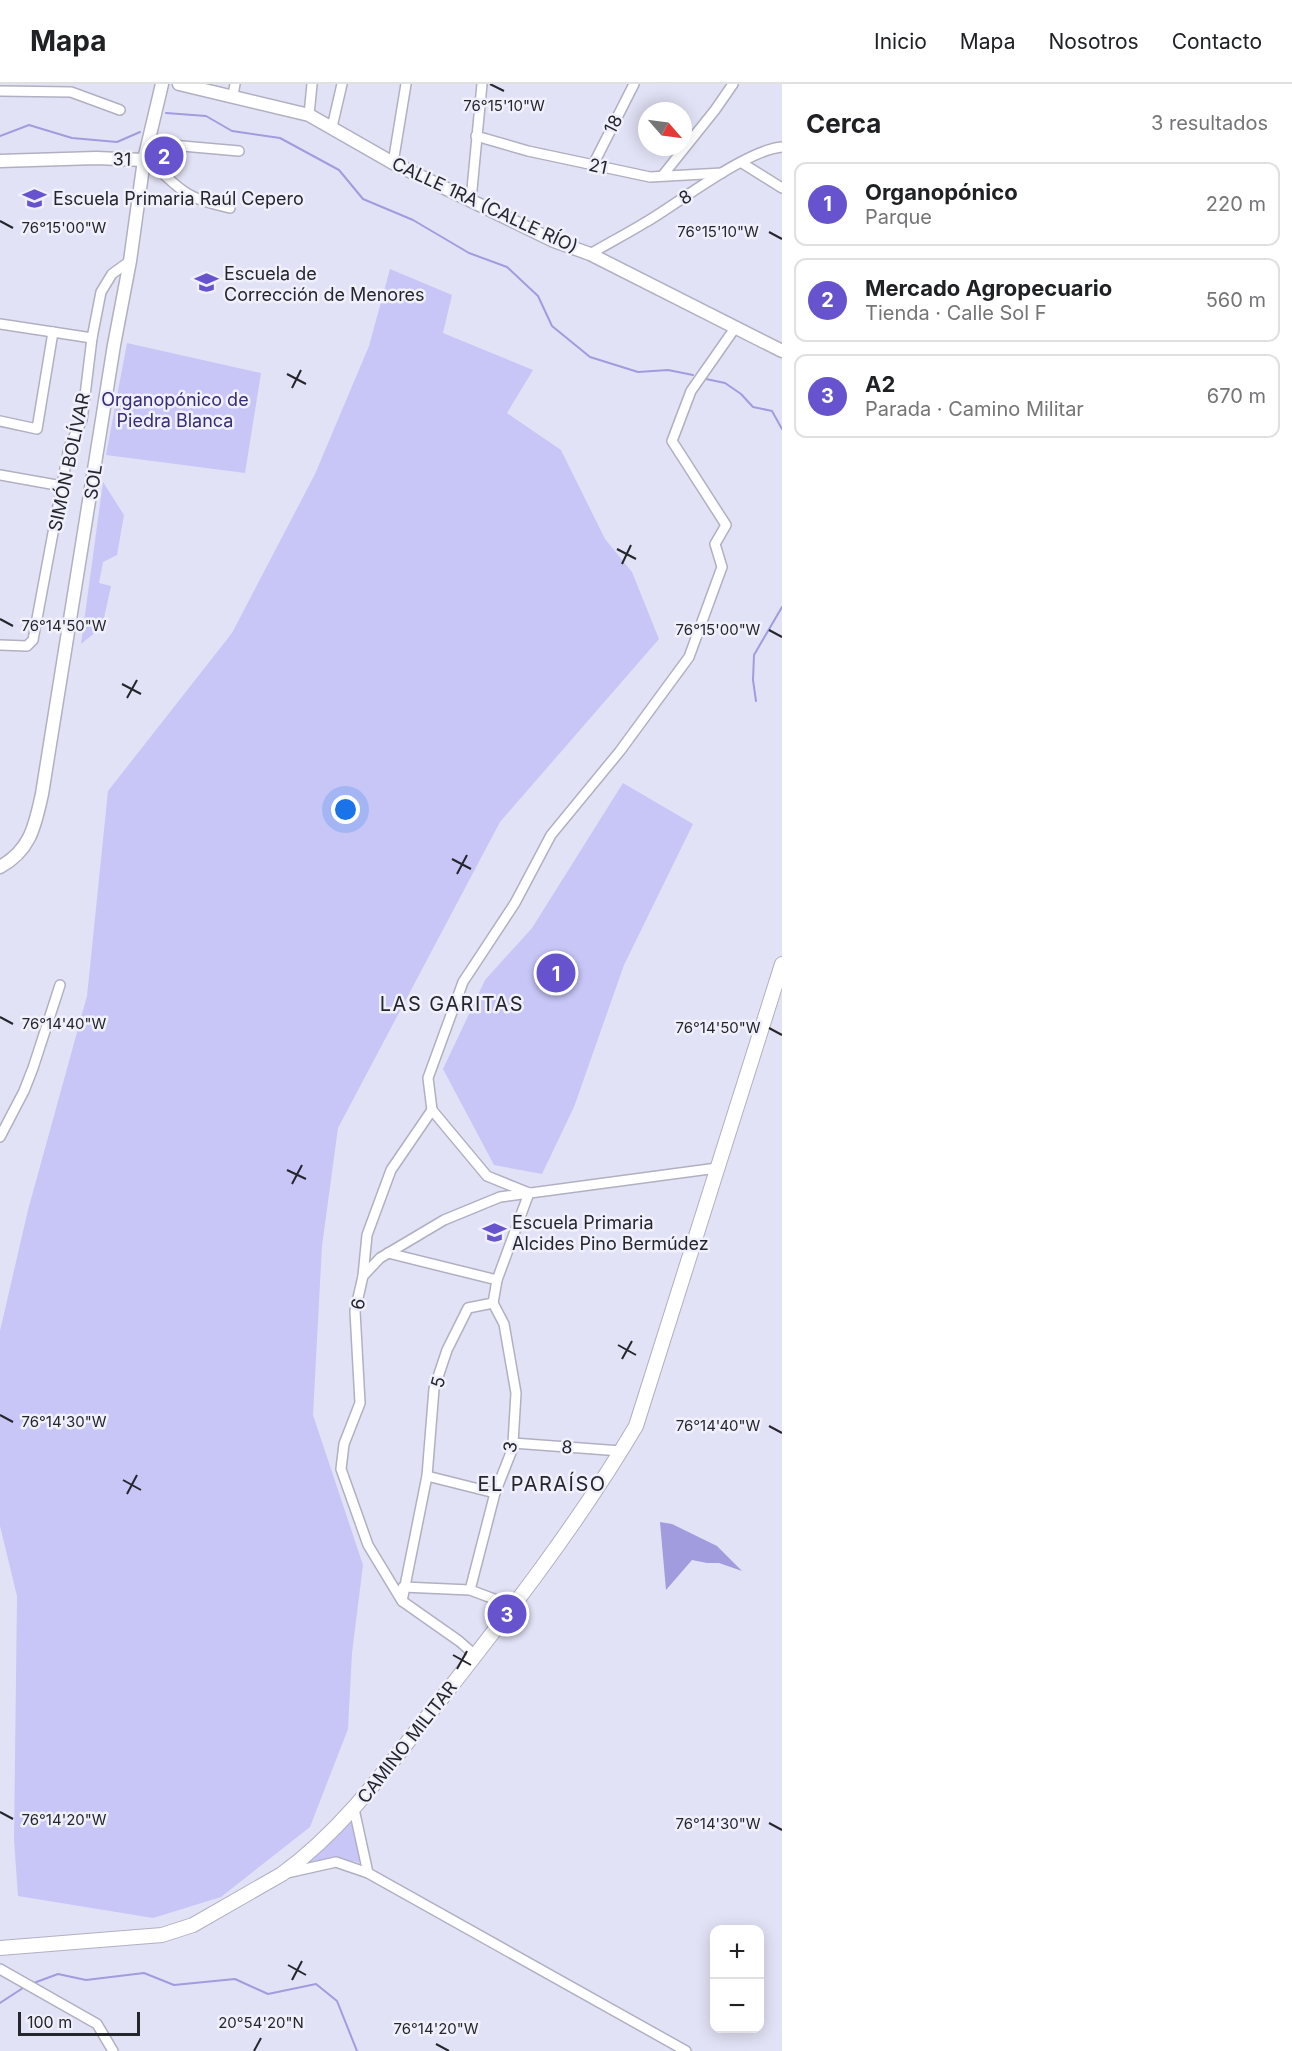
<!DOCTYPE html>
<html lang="es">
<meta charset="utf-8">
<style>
body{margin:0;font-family:Inter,sans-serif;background:#f6f6f6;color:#202124}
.controls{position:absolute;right:18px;bottom:18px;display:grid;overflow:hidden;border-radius:12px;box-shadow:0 3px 15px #0003}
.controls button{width:54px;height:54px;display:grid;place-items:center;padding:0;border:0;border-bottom:2px solid #e0e0e0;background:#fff;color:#202124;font:30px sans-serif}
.compass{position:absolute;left:638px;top:18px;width:54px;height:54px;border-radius:50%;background:#fff;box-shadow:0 3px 15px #0003;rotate:118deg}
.scale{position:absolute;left:18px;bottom:15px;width:122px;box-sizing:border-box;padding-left:6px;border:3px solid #25252c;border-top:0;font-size:16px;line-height:21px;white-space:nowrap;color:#25252c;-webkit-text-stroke:4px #f0f0fc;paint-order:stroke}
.you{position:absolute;left:346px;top:726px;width:21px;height:21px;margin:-15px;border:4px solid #fff;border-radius:50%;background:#1a73e8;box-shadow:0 0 0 9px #1a73e833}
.badge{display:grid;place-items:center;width:39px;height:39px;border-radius:50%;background:#6753cd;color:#fff;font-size:20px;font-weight:700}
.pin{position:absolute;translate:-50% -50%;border:3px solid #fff;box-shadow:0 2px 6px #0006}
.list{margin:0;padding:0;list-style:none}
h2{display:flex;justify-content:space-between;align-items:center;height:78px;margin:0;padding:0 24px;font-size:26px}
h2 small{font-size:20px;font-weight:400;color:#757577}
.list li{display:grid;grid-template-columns:39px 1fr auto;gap:18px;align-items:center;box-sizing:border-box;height:84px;margin:0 12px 12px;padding:0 12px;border:2px solid #e0e0e0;border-radius:12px}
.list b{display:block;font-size:22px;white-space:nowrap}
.list p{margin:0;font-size:20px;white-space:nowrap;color:#757577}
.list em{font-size:20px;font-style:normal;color:#757577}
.map{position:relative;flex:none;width:782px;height:1967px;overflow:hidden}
header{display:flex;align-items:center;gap:36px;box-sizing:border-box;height:84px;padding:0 30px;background:#fff;border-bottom:2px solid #e0e0e0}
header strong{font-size:28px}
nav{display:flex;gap:33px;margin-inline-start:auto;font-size:21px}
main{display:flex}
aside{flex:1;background:#fff}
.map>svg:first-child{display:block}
.green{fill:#c7c6f7}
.water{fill:#a09cde}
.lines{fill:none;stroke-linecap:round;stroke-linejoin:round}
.stream{stroke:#a09cde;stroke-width:2}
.minor-casing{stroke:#b0b0c2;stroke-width:12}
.tertiary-casing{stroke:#b0b0c2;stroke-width:15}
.secondary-casing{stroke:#b0b0c2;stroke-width:16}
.minor{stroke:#fff;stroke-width:9}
.tertiary{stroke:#fff;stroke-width:12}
.secondary{stroke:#fff;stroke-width:14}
.ticks{fill:none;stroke:#25252c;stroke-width:2}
.labels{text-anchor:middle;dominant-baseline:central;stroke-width:5;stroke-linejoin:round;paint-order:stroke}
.street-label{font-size:18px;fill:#25252c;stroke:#f0f0fc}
.poi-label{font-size:18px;fill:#25252c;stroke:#f0f0fc;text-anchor:start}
.park-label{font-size:18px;fill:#382b77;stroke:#f0f0fc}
.neighbourhood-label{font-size:20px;letter-spacing:1.5px;fill:#25252c;stroke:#f0f0fc}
.ticks-label{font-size:15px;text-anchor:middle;fill:#25252c;stroke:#f0f0fc;stroke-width:5;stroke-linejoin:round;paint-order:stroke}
</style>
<header>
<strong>Mapa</strong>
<nav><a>Inicio</a><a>Mapa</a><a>Nosotros</a><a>Contacto</a></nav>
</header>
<main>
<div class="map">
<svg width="782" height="1967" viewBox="0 0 782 1967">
<rect width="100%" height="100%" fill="#e2e2f6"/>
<!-- green -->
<g class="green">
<path d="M 390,185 L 452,211 L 443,249 L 533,286 L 507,329 L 561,366 L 605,455 L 632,488 L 659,555 L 500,738 L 338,1044 L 322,1162 L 313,1331 L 363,1481 L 352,1569 L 348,1645 L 310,1743 L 221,1813 L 153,1834 L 18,1812 L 14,1756 L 17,1512 L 0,1442 L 0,1247 L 28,1126 L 87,912 L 108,707 L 232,549 L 315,390 L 369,262 Z"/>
<path d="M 127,259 L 261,289 L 245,389 L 106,371 Z"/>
<path d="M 103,398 L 124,431 L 117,471 L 103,478 L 99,499 L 111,502 L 102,543 L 81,560 Z"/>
<path d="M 623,699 L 693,740 L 624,881 L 574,1023 L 542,1090 L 494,1081 L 443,985 L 485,896 L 532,844 Z"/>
<path d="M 352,1736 L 361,1779 L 339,1774 L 298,1785 Z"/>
</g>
<!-- water -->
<path class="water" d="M 660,1438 L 672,1440 L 717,1462 L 742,1487 L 719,1479 L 707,1479 L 692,1476 L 666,1506 Z"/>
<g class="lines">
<!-- stream -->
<g class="stream">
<path d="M 166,29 L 206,32 L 232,47 L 280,54 L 339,86 L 363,115 L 413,136 L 469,169 L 507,183 L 538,212 L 552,242 L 590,273 L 638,288 L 668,286 L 693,291"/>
<path d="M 0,52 L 29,41 L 72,54 L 117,58 L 140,48"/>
<path d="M 706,295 L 725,299 L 741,310 L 753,323 L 772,327 L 782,345"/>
<path d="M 756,617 L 753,596 L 754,571 L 782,523"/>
<path d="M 31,1900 L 58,1890 L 86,1896 L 144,1889 L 174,1901 L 235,1895 L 268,1910 L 316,1900 L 337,1917 L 357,1967"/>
<path d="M 0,1919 L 26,1902"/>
</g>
<defs>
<g id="minor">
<path d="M 0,7 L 71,8 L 120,26"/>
<path d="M 233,11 L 235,0"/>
<path d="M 309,31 L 312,0"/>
<path d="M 332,43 L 342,0"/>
<path d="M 476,52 L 528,67 L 650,93 L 722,89"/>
<path d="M 148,59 L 239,67"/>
<path d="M 144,76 C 160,84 171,99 185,108 C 198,117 215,120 230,124"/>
<path d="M 393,79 L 406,0"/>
<path d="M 742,79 L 782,104"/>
<path d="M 593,81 L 634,0"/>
<path d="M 663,91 L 715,26 L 733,0"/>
<path d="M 471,116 L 482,0"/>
<path d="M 590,170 C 609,159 628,149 646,138 C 680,118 746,66 782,63"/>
<path d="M 0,240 L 92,254"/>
<path d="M 0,337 L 37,345 L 53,248"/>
<path d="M 0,391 L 62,402"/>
<path d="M 0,561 L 27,562 L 33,556 L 69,363 L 82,336 L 92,254 L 101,208 L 112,190 L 130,177"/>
<path d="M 0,1053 L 24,1007 L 33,984 L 60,901"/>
<path d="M 529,1109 L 487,1092 L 432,1026 L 428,994 L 463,898 L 515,819 L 551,751 L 620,667 L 689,573 L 722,483 L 715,460 L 726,441 L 672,357 L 691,307 L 735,244"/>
<path d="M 388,1169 L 497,1196"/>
<path d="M 363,1192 L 367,1151 L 391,1086 L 432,1026"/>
<path d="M 513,1359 L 621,1367"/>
<path d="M 427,1392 L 495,1409"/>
<path d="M 403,1503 L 470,1506 L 513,1522"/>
<path d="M 470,1506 L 495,1409 L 512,1366 L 513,1359 L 516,1309 L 504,1240 L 493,1219"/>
<path d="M 402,1517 L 427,1392 L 434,1305 L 447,1266 L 468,1224 L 493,1219 L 497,1196 L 529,1109"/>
<path d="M 476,1572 L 459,1557 L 402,1517 L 368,1461 L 341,1385 L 344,1360 L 360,1319 L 355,1227 L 363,1192 L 380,1174 L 444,1136 L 500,1113 L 717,1084"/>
<path d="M 354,1725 L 368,1789 L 686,1967"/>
<path d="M 287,1789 L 336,1778 L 368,1789"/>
<path d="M 0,1885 L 97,1940 L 113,1967"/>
</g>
<g id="tertiary">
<path d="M 179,0 L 309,31 L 393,79 L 554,157 L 590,170 L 782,267"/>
<path d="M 0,77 L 96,74 L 144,76"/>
<path d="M 0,783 C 31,766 35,741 42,710 L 114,261 L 130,177 L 144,76 L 162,0"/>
</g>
<path id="secondary" d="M 0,1864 L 162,1851 L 193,1841 L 282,1790 C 345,1744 390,1680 438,1619 C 508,1530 578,1440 636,1342 L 782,880"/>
</defs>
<!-- minor casing -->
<use href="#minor" class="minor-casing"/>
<!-- tertiary casing -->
<use href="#tertiary" class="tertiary-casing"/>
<!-- secondary casing -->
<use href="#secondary" class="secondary-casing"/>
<!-- minor -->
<use href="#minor" class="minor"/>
<!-- tertiary -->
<use href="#tertiary" class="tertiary"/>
<!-- secondary -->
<use href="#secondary" class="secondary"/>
</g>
<!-- ticks -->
<path class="ticks" d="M 490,0 L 504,7M 0,137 L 13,144M 769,148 L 782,155M 287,290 L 306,300M 292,304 L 301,286M 617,465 L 636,475M 622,480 L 631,461M 0,535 L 13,542M 769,546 L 782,553M 122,600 L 141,610M 127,614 L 137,596M 452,775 L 471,785M 457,790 L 467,771M 0,933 L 13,940M 769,944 L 782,951M 287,1086 L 306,1095M 292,1100 L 302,1081M 618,1261 L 636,1271M 622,1275 L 632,1257M 0,1331 L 13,1338M 769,1342 L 782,1349M 123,1396 L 141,1406M 127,1410 L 137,1391M 453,1571 L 471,1581M 457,1585 L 467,1567M 0,1728 L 13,1735M 769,1739 L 782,1746M 288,1881 L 306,1891M 292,1896 L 302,1877M 436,1960 L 449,1967M 254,1967 L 261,1954"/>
<!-- icons -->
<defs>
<symbol id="school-bare" viewBox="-9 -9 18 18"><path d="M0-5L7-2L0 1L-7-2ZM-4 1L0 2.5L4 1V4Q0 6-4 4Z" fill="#6753cd" stroke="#f0f0fc" stroke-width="2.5" paint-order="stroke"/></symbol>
</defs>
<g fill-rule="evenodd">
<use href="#school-bare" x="18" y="98" width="33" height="33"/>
<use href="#school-bare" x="190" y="182" width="33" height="33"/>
<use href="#school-bare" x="478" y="1132" width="33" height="33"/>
</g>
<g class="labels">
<!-- street labels -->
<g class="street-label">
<text transform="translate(613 40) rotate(-63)">18</text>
<text transform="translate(122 75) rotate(2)">31</text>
<text transform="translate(598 82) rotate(12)">21</text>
<text transform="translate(685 113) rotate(-33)">8</text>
<text transform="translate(485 121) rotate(25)">CALLE 1RA (CALLE RÍO)</text>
<text transform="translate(69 378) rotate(-78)">SIMÓN BOLÍVAR</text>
<text transform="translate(93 398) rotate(-81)">SOL</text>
<text transform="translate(358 1220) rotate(-81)">6</text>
<text transform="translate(438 1298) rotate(-75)">5</text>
<text transform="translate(510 1363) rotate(-78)">3</text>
<text transform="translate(567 1363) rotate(4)">8</text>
<text transform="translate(407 1658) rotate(-52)">CAMINO MILITAR</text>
</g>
<!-- poi labels -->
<g class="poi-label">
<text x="53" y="114">Escuela Primaria Raúl Cepero</text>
<text x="224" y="189">Escuela de<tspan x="224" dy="21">Corrección de Menores</tspan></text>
<text x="512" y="1138">Escuela Primaria<tspan x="512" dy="21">Alcides Pino Bermúdez</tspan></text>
</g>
<!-- park labels -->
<g class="park-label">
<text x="175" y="315">Organopónico de<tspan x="175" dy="21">Piedra Blanca</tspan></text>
</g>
<!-- neighbourhood labels -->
<g class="neighbourhood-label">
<text x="452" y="920">LAS GARITAS</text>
<text x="542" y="1400">EL PARAÍSO</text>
</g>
</g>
<g class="ticks-label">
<text x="504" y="27">76°15'10"W</text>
<text x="64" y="149">76°15'00"W</text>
<text x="718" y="153">76°15'10"W</text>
<text x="64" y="547">76°14'50"W</text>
<text x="718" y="551">76°15'00"W</text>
<text x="64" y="945">76°14'40"W</text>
<text x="718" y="949">76°14'50"W</text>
<text x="64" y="1343">76°14'30"W</text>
<text x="718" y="1347">76°14'40"W</text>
<text x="64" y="1741">76°14'20"W</text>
<text x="718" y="1745">76°14'30"W</text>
<text x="261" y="1944">20°54'20"N</text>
<text x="436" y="1950">76°14'20"W</text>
</g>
</svg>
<div class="controls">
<button>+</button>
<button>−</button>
</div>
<svg class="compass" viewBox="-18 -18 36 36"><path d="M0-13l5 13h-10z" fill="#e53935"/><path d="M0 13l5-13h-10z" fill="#757577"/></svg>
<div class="scale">100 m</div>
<div class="you"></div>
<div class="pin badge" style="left:556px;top:889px">1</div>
<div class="pin badge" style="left:164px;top:72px">2</div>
<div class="pin badge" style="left:507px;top:1530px">3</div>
</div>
<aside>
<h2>Cerca<small>3 resultados</small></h2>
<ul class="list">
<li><span class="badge">1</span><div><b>Organopónico</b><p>Parque</p></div><em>220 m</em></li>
<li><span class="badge">2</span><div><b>Mercado Agropecuario</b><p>Tienda · Calle Sol F</p></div><em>560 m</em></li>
<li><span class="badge">3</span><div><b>A2</b><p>Parada · Camino Militar</p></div><em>670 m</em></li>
</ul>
</aside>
</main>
